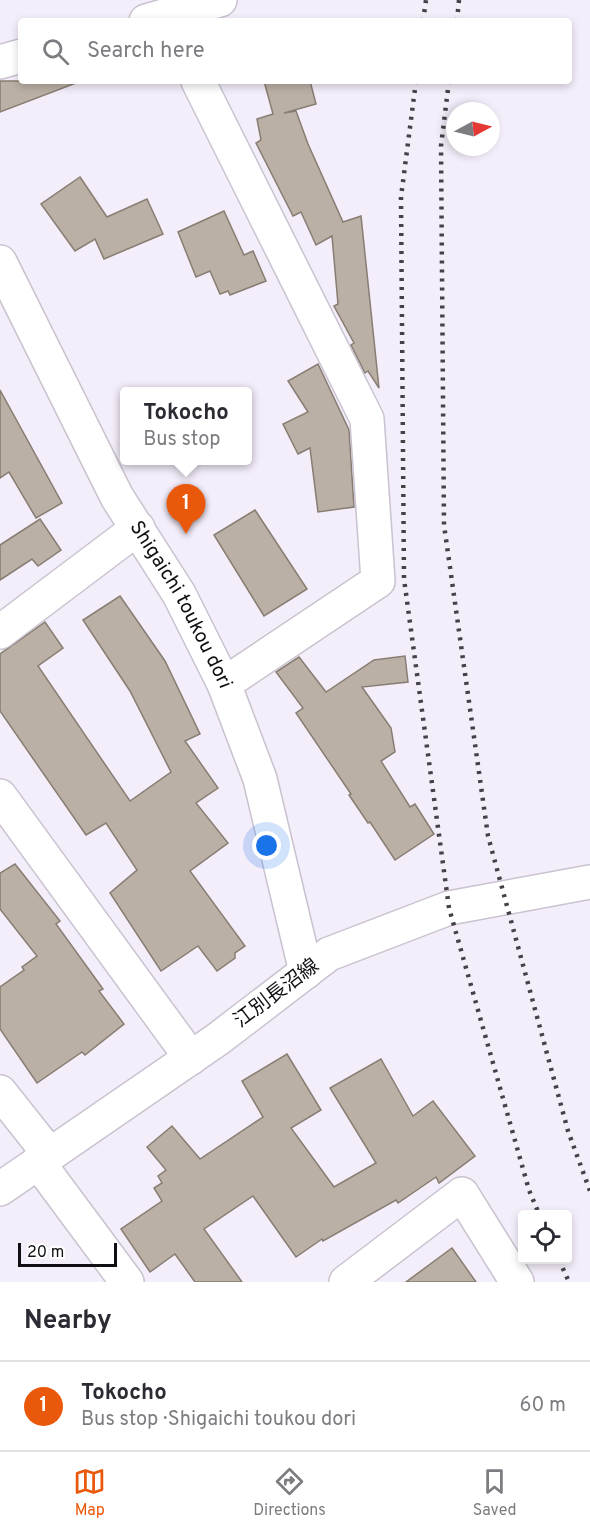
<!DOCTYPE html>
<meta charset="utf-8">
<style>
body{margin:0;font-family:Overpass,"Noto Sans JP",sans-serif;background:#f2f2f3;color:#2b2b33}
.controls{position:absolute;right:18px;bottom:18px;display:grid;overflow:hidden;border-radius:6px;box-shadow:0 3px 9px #0003}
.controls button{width:54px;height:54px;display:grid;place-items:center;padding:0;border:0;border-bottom:2px solid #e1e1e2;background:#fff;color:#2b2b33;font:30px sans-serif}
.compass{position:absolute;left:446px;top:102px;width:54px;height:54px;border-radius:50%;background:#fff;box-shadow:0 3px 9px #0003;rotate:83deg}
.scale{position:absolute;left:18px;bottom:15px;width:99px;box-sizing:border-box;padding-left:6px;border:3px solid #110f13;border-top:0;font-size:16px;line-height:21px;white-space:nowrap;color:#110f13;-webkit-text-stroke:4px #fff;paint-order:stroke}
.you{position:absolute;left:267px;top:846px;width:21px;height:21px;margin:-15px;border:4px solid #fff;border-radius:50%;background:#1a73e8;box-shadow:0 0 0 9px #1a73e833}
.badge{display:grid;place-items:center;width:39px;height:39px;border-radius:50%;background:#ea580c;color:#fff;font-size:20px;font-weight:700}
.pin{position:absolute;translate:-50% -50px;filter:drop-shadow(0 2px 3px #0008)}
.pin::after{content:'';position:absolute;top:32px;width:21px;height:18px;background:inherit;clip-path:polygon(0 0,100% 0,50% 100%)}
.popup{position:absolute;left:120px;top:387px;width:132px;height:78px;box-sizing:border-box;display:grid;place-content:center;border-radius:6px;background:#fff;filter:drop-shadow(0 2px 4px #0005);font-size:20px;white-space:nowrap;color:#7c7c81}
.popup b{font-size:22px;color:#2b2b33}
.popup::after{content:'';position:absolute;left:50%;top:100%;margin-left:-12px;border:12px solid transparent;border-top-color:#fff}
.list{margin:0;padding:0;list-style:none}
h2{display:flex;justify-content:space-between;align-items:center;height:78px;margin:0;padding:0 24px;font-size:26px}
h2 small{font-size:20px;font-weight:400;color:#7c7c81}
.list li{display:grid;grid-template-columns:39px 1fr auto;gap:18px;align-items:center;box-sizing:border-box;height:90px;padding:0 24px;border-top:2px solid #e1e1e2}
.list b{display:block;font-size:22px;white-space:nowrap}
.list p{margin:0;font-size:20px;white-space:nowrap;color:#7c7c81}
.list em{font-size:20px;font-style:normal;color:#7c7c81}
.icon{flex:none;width:33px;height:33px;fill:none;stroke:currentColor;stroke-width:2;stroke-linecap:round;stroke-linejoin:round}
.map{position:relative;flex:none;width:590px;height:1282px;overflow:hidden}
.search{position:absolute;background:#fff;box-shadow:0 3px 9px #0003;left:18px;right:18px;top:18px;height:66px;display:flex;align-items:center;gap:15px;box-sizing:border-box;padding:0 21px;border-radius:6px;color:#7c7c81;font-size:22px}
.sheet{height:168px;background:#fff}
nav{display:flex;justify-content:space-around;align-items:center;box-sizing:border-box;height:84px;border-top:2px solid #e1e1e2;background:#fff;font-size:16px;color:#7c7c81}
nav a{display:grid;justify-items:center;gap:3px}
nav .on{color:#ea580c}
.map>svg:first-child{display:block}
.building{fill:#bbb0a5;stroke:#877d72;stroke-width:1.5}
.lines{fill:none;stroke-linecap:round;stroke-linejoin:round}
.minor-casing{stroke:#c9c2cf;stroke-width:36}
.major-casing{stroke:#c9c2cf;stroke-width:36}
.minor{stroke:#fff;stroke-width:33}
.major{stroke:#fff;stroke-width:33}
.rail{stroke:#444147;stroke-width:4.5;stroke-dasharray:3 6;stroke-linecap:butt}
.labels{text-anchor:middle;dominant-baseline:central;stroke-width:6;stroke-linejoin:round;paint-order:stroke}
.street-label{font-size:20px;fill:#110f13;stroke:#fff}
</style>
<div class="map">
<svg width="590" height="1282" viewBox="0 0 590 1282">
<rect width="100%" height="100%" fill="#f4edfa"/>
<!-- building -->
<g class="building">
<path d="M 0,81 L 76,81 L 76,83 L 0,112 Z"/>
<path d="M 264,81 L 310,81 L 316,104 L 284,113 L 296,111 L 308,144 L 343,222 L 361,216 L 379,388 L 368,371 L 365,373 L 351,345 L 354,343 L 334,306 L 338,304 L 332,236 L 316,245 L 301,212 L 293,216 L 256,143 L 261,140 L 257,119 L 273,114 Z"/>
<path d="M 80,177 L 107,217 L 147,199 L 163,234 L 104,259 L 95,239 L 75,251 L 41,204 Z"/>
<path d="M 224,211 L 244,255 L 253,251 L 266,281 L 230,295 L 228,291 L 220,294 L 210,271 L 196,277 L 178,232 Z"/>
<path d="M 318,364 L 349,430 L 354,507 L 318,512 L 310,448 L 298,454 L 283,424 L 308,412 L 288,381 Z"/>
<path d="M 0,390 L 62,503 L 36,518 L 9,472 L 0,478 Z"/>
<path d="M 255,510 L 307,589 L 264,616 L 214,535 Z"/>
<path d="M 40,519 L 61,550 L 38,566 L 32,559 L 0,580 L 0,545 Z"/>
<path d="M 120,596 L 165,661 L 200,734 L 185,741 L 218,788 L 196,803 L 228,843 L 190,871 L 245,946 L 235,953 L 235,958 L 217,971 L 198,946 L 161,971 L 110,893 L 137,870 L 106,823 L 86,835 L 0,711 L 0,654 L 45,622 L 63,648 L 38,666 L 130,801 L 171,772 L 130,691 L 83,620 Z"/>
<path d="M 405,656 L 408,682 L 362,687 L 391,728 L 395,752 L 381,761 L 410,807 L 415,804 L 434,834 L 395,860 L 370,822 L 368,823 L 349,795 L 351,794 L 296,713 L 303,708 L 276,672 L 299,657 L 326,692 L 374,660 Z"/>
<path d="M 15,864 L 60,921 L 56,924 L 103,989 L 99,991 L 124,1024 L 85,1055 L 82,1052 L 37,1083 L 0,1029 L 0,987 L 24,970 L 22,967 L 37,956 L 0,909 L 0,873 Z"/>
<path d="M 287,1054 L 321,1110 L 291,1128 L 334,1187 L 376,1163 L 330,1088 L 381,1059 L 413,1116 L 433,1101 L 475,1156 L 439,1183 L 436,1177 L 398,1203 L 396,1200 L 323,1241 L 322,1239 L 296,1257 L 253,1196 L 204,1229 L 242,1282 L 195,1282 L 175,1254 L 150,1272 L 121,1229 L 162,1201 L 154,1188 L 162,1183 L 158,1176 L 166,1170 L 147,1147 L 172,1126 L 200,1159 L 263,1117 L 242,1081 Z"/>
<path d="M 452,1248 L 476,1282 L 406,1282 Z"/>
</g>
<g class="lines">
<defs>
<g id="minor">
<path d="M 146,21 L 220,0"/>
<path d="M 0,62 L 21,56"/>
<path d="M 198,81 L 367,419 L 378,581 L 224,684"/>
<path id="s1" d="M 0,262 L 117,497 L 179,594 L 224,684 L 260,779 L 306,972"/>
<path d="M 0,632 L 138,528"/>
<path d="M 0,796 L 191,1058"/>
<path d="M 0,1092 L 50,1155"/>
<path d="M 38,1162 L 127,1282"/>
<path d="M 346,1282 L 462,1194 L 517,1282"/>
</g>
<path id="major" d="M 0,1189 L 218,1039 L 329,954 L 449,908 L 590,882"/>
</defs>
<!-- minor casing -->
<use href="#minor" class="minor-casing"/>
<!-- major casing -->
<use href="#major" class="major-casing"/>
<!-- minor -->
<use href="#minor" class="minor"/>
<!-- major -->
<use href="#major" class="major"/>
<!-- rail -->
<g class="rail">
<path d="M 423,21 L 426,0"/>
<path d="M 457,21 L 459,0"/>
<path d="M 416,81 L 401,197 L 404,579 L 449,908 L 529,1190 L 539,1214"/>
<path d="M 449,81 L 441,146 L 444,525 L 488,836 L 568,1131 L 590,1191"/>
<path d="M 559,1260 L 569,1282"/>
</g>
</g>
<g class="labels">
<!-- street labels -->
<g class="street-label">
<text stroke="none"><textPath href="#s1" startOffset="388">Shigaichi toukou dori</textPath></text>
<text transform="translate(277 994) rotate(-37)">江別長沼線</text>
</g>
</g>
</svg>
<div class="controls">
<button><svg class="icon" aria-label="locate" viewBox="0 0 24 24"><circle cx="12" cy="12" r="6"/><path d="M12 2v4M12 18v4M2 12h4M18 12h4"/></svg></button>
</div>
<svg class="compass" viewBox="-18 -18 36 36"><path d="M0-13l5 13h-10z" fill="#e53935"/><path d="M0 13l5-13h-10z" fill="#7c7c81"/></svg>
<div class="scale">20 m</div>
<div class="you"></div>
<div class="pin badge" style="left:186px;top:534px">1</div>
<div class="popup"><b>Tokocho</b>Bus stop</div>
<div class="search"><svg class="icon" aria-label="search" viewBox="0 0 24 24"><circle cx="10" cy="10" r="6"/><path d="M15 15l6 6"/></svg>Search here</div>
</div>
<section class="sheet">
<h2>Nearby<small></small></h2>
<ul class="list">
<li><span class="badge">1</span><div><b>Tokocho</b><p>Bus stop · Shigaichi toukou dori</p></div><em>60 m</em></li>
</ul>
</section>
<nav>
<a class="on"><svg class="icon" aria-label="map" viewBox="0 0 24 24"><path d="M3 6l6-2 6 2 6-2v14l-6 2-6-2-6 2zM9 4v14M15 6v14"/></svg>Map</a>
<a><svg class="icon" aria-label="directions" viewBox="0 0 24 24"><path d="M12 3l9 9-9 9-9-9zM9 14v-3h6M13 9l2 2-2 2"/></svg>Directions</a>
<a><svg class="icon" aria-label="saved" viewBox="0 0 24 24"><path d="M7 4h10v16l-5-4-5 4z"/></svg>Saved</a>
</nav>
